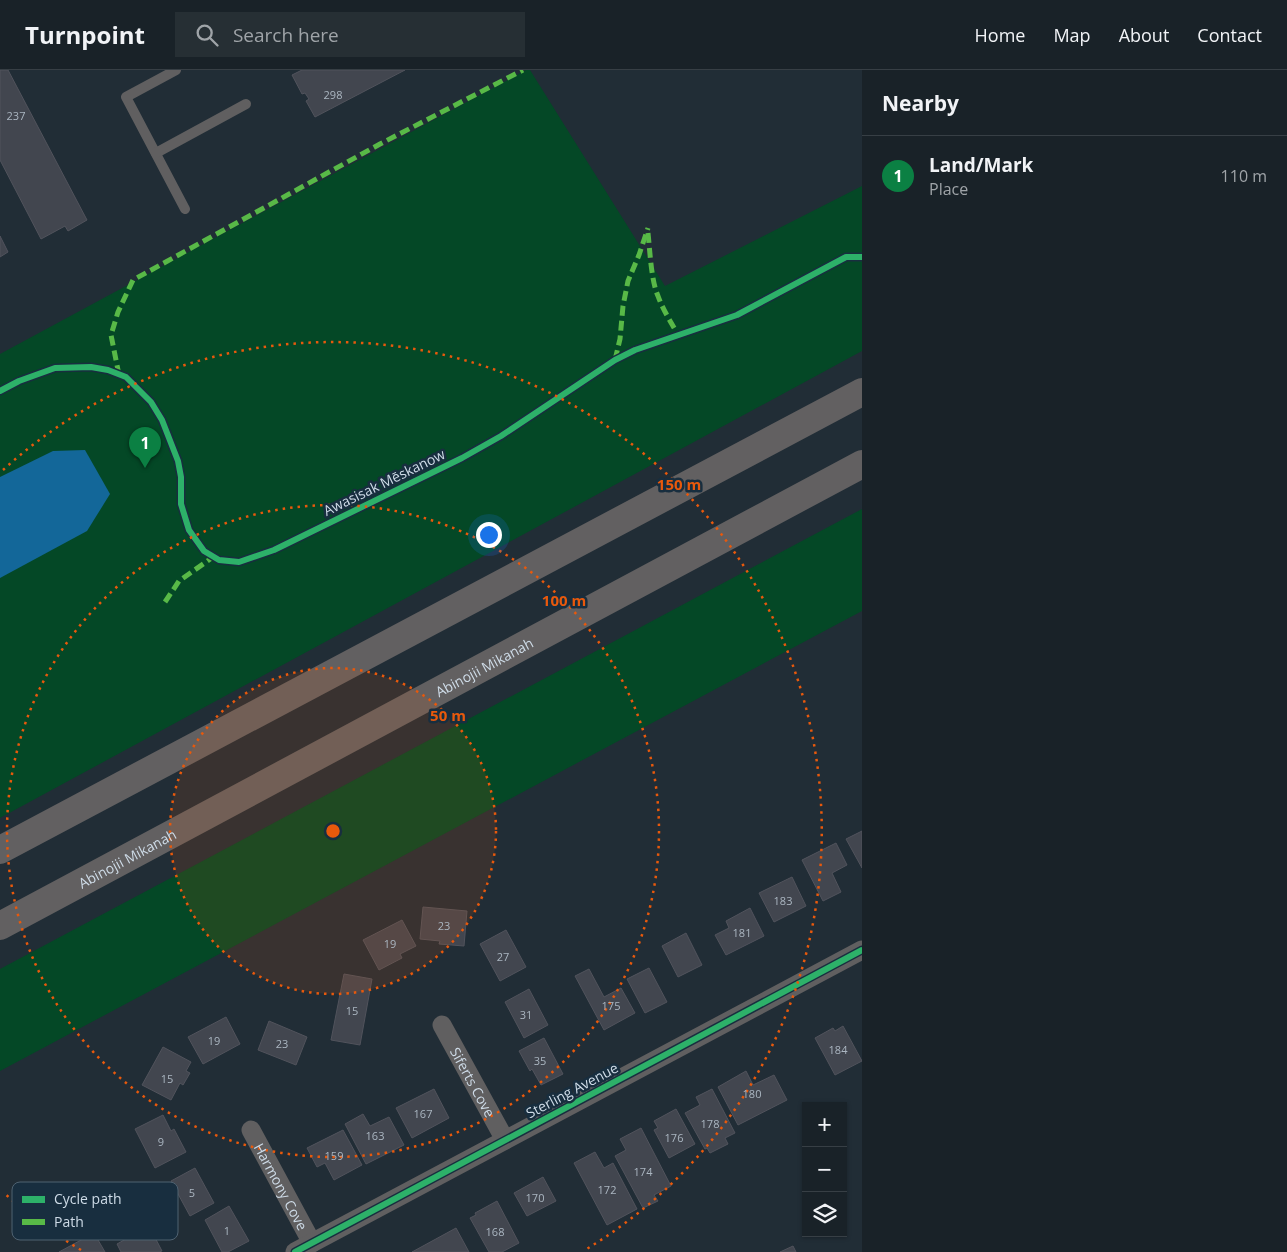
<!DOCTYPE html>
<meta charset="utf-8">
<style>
body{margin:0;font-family:"Open Sans",sans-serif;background:#262f34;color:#f1f3f6}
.controls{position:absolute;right:15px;bottom:15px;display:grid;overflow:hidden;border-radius:0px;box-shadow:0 1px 4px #0004}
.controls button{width:45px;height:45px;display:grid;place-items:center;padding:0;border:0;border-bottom:1px solid #373f45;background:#192228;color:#f1f3f6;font:25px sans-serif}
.you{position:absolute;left:488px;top:464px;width:18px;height:18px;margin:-12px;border:4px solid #fff;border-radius:50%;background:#1a73e8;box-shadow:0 0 0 8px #1a73e833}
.badge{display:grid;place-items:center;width:32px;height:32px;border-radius:50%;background:#0b8043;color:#fff;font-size:16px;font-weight:700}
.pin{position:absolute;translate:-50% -41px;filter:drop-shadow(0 1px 2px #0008)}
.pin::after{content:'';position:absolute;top:26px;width:18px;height:15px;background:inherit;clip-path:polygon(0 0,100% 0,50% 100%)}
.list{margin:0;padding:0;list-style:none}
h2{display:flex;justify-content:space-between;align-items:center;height:65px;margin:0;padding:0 20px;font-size:21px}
h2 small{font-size:16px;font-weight:400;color:#9fa4a8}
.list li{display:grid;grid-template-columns:32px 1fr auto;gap:15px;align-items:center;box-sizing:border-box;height:80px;padding:0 20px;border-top:1px solid #373f45}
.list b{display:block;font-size:19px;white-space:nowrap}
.list p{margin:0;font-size:16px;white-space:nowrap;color:#9fa4a8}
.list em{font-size:16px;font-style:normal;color:#9fa4a8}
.icon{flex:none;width:28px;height:28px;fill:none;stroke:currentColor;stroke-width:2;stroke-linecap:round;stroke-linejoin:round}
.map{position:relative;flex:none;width:862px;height:1182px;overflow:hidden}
header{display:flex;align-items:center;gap:30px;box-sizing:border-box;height:70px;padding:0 25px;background:#192228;border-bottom:1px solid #373f45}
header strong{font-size:24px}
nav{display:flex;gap:28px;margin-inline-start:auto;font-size:18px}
.search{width:350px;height:45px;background:#262f34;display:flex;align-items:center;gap:12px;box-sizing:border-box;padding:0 18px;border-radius:0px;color:#9fa4a8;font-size:19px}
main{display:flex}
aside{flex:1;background:#192228}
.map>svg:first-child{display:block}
.green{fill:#044826}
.water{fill:#136799}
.building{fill:#42464f;stroke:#51535c}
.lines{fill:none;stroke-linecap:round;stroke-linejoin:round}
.service{stroke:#605f60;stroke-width:10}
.minor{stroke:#605f60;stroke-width:19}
.primary{stroke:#626061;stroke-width:28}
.quiet{stroke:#58b947;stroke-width:5;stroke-dasharray:10 5;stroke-linecap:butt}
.cycleway-casing{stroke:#182e3f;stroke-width:9}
.cycleway{stroke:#2db169;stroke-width:6}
.ring{fill:none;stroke:#e8590c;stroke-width:2.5;stroke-dasharray:2.5 5}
.labels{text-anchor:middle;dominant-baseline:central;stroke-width:5;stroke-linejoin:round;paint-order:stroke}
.number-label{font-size:11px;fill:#abb6c1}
.street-label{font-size:14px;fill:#cedbe7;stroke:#182e3f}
.key{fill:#182e3f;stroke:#4f6271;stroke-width:1}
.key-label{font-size:14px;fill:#cedbe7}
.centre{fill:#e8590c;stroke:#182e3f;stroke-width:2.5}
.ring-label{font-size:15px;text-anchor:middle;font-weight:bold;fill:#e8590c;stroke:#182e3f;stroke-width:5;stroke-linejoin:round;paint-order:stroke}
</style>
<header>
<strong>Turnpoint</strong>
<div class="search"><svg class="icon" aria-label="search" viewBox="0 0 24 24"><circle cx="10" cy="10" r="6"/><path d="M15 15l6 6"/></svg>Search here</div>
<nav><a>Home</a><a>Map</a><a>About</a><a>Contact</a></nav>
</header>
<main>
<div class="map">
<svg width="862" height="1182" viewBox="0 0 862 1182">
<rect width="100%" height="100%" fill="#212d36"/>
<!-- green -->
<g class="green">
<path d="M 526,0 L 530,0 L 665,216 L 862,116 L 862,281 L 0,748 L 0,284 Z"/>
<path d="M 862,439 L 862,541 L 0,1001 L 0,899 Z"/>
</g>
<!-- water -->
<path class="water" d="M 85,380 L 110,424 L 87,461 L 0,508 L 0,407 L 53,381 Z"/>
<!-- building -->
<g class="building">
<path d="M 0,0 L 8,0 L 87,150 L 68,161 L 65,156 L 41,169 L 0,90 Z"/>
<path d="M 302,0 L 405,0 L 315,47 L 306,31 L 309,29 L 305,23 L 302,24 L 292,5 Z"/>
<path d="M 0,166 L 8,182 L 0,187 Z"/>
<path d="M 862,761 L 862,798 L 846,769 Z"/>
<path d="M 836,773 L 847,795 L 832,803 L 841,822 L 823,831 L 802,790 Z"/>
<path d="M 792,807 L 806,836 L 774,852 L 759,823 Z"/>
<path d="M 423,837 L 467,841 L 464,876 L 439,874 L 440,871 L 420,869 Z"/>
<path d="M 750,838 L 764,866 L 726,885 L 715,865 L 729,858 L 726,851 Z"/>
<path d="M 402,850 L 416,876 L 400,884 L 402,888 L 379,900 L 363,870 Z"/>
<path d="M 506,860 L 526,897 L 500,911 L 480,874 Z"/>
<path d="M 686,863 L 702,895 L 678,907 L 662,876 Z"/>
<path d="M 649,898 L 667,932 L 645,943 L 627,909 Z"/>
<path d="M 589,899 L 604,927 L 621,918 L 635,943 L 604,960 L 575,906 Z"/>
<path d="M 344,904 L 372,909 L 360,975 L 331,970 Z"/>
<path d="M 529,919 L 548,955 L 524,968 L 505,932 Z"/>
<path d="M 226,947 L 240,974 L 203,994 L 188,967 Z"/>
<path d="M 269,951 L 307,967 L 296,995 L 258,980 Z"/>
<path d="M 843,956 L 862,991 L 835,1005 L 815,968 L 833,958 L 835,961 Z"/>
<path d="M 544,968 L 563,1004 L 541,1015 L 532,999 L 530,1001 L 519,981 Z"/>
<path d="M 163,977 L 191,992 L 186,1001 L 190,1003 L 183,1015 L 180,1013 L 171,1030 L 142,1015 Z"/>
<path d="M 746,1001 L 753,1015 L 774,1005 L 787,1030 L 738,1055 L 718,1017 Z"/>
<path d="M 434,1019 L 449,1048 L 412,1068 L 396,1038 Z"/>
<path d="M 712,1019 L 735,1063 L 725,1068 L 728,1074 L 710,1083 L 707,1078 L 705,1079 L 685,1043 L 700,1035 L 696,1027 Z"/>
<path d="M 676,1039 L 695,1074 L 669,1088 L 654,1060 L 658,1058 L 654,1051 Z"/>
<path d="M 363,1044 L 370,1056 L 389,1047 L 404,1075 L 366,1094 L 345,1054 Z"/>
<path d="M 163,1045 L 171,1061 L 174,1059 L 186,1082 L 155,1098 L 135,1059 Z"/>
<path d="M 641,1058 L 671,1116 L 654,1125 L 658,1131 L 643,1138 L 615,1086 L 626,1080 L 620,1069 Z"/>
<path d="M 343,1060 L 362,1095 L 334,1110 L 325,1093 L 317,1097 L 307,1078 Z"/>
<path d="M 595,1082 L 604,1098 L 613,1093 L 637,1139 L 607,1155 L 574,1093 Z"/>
<path d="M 195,1098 L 214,1133 L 190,1146 L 171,1111 Z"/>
<path d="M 543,1107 L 556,1131 L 527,1146 L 514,1123 Z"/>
<path d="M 497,1131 L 519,1173 L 502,1182 L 489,1182 L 470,1148 L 476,1145 L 475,1143 Z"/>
<path d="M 229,1136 L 249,1171 L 228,1182 L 222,1182 L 205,1150 Z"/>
<path d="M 149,1156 L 162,1181 L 159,1182 L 121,1182 L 117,1174 Z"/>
<path d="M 456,1158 L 469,1182 L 412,1182 Z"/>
<path d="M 94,1163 L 105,1182 L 59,1182 Z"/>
<path d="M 793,1176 L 796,1182 L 780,1182 Z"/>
</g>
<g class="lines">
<!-- service -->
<g class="service">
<path d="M 176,0 L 126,27 L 185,139"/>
<path d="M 156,83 L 246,34"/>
</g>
<!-- minor -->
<g class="minor">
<path id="s1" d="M 442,955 L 505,1070"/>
<path id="s2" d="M 251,1060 L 312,1173"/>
<path d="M 295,1182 L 862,880"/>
</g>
<!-- primary -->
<g class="primary">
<path d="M 0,780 L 862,322"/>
<path id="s3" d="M 0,856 L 862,394"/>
</g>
<!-- quiet -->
<g class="quiet">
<path d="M 648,163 C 650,181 651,210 658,226 C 663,240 671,252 678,265"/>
<path d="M 615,290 L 620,269 L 623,236 L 628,211 L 639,185 L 648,158"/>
<path d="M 119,305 L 111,265 L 118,242 L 133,210 L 380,74 L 523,0"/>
<path d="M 165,532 L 179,511 L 213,487"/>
</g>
<defs>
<g id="cycleway">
<path d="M 0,321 L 19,311 L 55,298 L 91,297 L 108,300 L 126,307 L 151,332 L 162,350 L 178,391 L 181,407 L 181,434 L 189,460 L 204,481 L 219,490 L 239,492 L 274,480 L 462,388 L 501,366 L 615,290 L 635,280 L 737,245 L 846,187 L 862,187"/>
<path d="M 295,1182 L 862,880"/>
</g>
</defs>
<!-- cycleway casing -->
<use href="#cycleway" class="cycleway-casing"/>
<!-- cycleway -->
<use href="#cycleway" class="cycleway"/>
</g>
<!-- distance rings -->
<circle cx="333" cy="761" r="163" fill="#e8590c" fill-opacity=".12"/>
<g class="ring">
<circle cx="333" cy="761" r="163"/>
<circle cx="333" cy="761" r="326"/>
<path d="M81 1180A489 489 0 0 1 3 1122M3 400A489 489 0 1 1 585 1180"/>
</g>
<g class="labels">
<!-- number labels -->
<g class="number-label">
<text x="333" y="24">298</text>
<text x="16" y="45">237</text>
<text x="783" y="830">183</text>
<text x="444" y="855">23</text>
<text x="742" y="862">181</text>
<text x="390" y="873">19</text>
<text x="503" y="886">27</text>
<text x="611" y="935">175</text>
<text x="352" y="940">15</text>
<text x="526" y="944">31</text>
<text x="214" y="970">19</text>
<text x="282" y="973">23</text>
<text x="838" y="979">184</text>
<text x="540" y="990">35</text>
<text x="167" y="1008">15</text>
<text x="752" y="1023">180</text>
<text x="423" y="1043">167</text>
<text x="710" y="1053">178</text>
<text x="375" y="1065">163</text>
<text x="674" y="1067">176</text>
<text x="161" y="1071">9</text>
<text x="334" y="1085">159</text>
<text x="643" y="1101">174</text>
<text x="607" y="1119">172</text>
<text x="192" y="1122">5</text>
<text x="535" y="1127">170</text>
<text x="227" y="1160">1</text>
<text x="495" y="1161">168</text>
</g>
<!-- street labels -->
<g class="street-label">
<text transform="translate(384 412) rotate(-26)">Awasisak Mēskanow</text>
<text stroke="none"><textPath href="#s3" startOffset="549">Abinojii Mikanah</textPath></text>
<text stroke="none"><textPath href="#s3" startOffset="144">Abinojii Mikanah</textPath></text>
<text stroke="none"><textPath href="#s1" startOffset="65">Siferts Cove</textPath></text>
<text transform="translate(572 1020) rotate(-28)">Sterling Avenue</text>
<text stroke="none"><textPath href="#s2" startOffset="64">Harmony Cove</textPath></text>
</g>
</g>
<!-- legend -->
<rect x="12" y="1112" width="166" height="58" rx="8" class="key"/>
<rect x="22" y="1126" width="23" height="7" fill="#2db169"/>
<rect x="22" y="1149" width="23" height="6" fill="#58b947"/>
<g class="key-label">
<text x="54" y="1134">Cycle path</text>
<text x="54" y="1157">Path</text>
</g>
<circle cx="333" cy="761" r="8" class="centre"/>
<g class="ring-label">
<text x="679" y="420">150 m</text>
<text x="564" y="536">100 m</text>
<text x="448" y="651">50 m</text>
</g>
</svg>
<div class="controls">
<button>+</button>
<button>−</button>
<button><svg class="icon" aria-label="layers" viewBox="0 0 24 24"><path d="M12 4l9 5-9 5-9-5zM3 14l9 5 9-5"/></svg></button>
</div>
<div class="you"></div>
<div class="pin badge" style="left:145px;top:398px">1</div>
</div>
<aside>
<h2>Nearby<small></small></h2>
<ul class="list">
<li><span class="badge">1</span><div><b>Land/Mark</b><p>Place</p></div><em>110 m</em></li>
</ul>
</aside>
</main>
